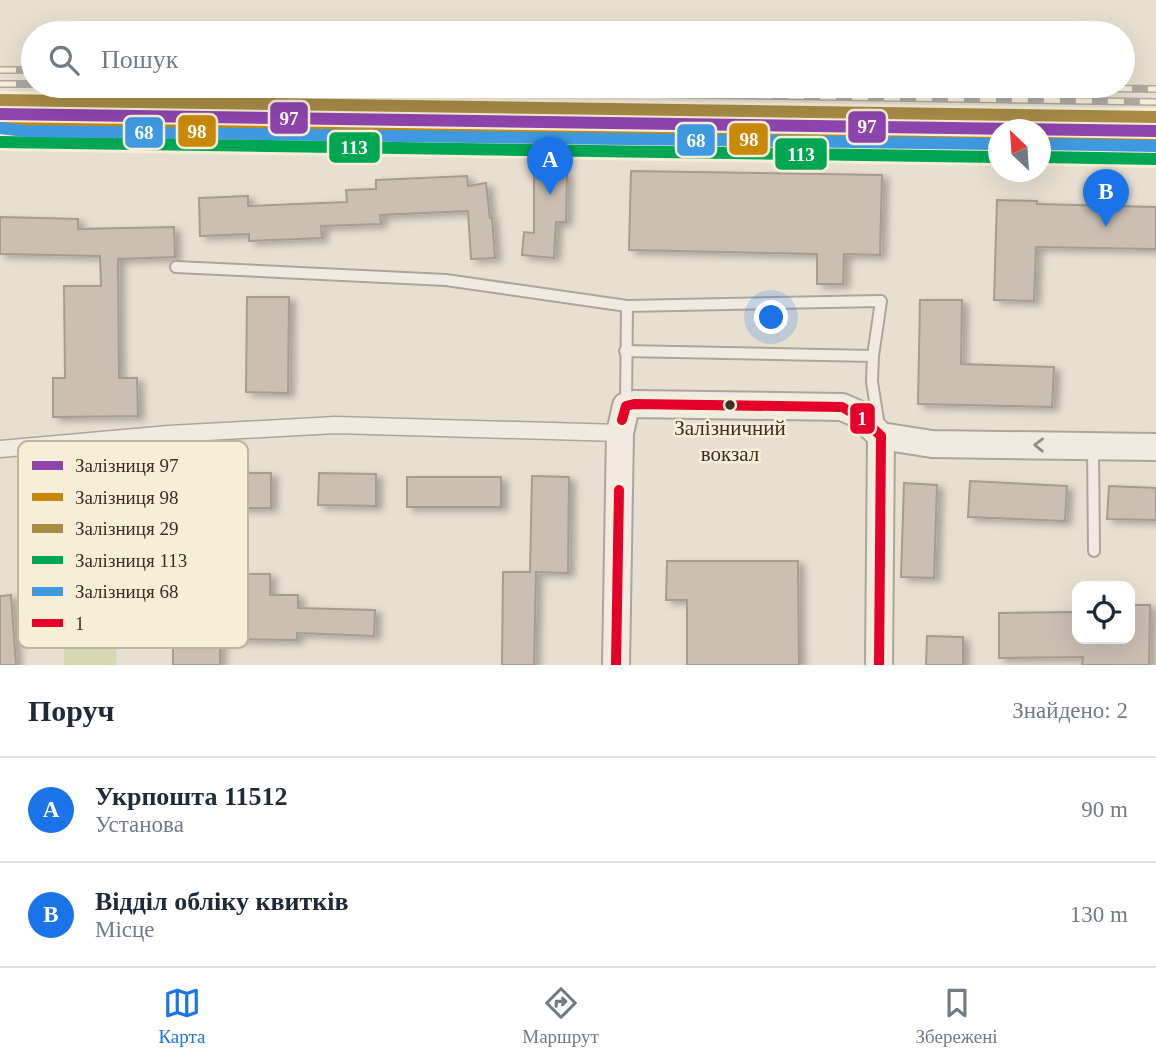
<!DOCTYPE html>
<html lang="uk">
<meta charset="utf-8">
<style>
body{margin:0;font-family:Georgia,serif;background:#f6f6f7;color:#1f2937}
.controls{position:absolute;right:21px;bottom:21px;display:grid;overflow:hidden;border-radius:14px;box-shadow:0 7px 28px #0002}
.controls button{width:63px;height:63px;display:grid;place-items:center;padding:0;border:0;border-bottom:2px solid #e0e1e3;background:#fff;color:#1f2937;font:35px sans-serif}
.compass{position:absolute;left:988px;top:119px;width:63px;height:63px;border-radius:50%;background:#fff;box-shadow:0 7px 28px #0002;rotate:335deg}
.you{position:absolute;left:772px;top:318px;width:24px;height:24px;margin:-18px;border:5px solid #fff;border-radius:50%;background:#1a73e8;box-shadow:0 0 0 10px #1a73e833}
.badge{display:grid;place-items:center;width:46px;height:46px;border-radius:50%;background:#1a73e8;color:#fff;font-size:23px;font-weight:700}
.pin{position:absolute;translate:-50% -58px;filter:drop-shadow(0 2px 4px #0008)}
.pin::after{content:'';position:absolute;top:37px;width:24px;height:21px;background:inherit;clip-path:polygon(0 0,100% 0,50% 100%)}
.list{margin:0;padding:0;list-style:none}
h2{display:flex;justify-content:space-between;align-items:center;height:91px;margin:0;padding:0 28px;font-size:30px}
h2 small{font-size:23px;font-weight:400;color:#747a83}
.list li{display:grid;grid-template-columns:46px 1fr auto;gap:21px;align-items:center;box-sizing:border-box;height:105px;padding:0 28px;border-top:2px solid #e0e1e3}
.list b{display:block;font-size:26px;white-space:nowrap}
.list p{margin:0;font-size:23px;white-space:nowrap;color:#747a83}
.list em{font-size:23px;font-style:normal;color:#747a83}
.icon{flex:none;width:38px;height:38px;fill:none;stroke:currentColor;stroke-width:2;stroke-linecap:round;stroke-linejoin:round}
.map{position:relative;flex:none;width:1156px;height:665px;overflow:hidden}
.search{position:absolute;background:#fff;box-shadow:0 7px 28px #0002;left:21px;right:21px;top:21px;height:77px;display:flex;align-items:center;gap:18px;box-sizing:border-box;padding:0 24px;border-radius:38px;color:#747a83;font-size:26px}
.sheet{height:301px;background:#fff}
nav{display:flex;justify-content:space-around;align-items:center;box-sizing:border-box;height:98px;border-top:2px solid #e0e1e3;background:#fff;font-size:19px;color:#747a83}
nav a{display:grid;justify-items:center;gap:4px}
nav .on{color:#1a73e8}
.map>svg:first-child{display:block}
.green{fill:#d6d7b3}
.building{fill:#cbbfb2;stroke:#a89c90;stroke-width:2;filter:url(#shadow)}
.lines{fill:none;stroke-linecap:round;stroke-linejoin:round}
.service-casing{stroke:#ada599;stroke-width:14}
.pedestrian-casing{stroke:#ada599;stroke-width:19}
.tertiary-casing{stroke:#ada599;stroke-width:30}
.service{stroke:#efebe3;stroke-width:10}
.pedestrian{stroke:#efebe3;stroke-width:16}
.tertiary{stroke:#efebe3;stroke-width:26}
.rail-casing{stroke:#afaaa2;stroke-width:8}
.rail{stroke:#f7eed8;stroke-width:5;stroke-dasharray:16;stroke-linecap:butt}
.bus-1-casing{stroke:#f7eed8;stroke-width:16}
.bus-1{stroke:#e4002b;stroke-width:10}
.rail-1-casing{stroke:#f7eed8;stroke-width:18}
.rail-2-casing{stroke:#f7eed8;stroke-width:18}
.rail-3-casing{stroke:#f7eed8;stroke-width:18}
.rail-4-casing{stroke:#f7eed8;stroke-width:18}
.rail-5-casing{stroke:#f7eed8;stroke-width:18}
.rail-1{stroke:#8e44ad;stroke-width:12}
.rail-2{stroke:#c88808;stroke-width:12}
.rail-3{stroke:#a88c46;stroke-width:12}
.rail-4{stroke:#00a651;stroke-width:12}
.rail-5{stroke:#3e99df;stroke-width:12}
.oneway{stroke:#968c82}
.bus-dot{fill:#3d2e20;stroke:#f7eed8;stroke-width:2.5}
.labels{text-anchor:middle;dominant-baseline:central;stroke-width:5;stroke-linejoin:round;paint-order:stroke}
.bus-label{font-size:21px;fill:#3d2e20;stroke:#f7eed8}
.key{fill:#f7eed8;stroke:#bfb4a1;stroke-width:2}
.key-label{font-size:19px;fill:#3d2e20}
.line-badge{stroke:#f7eed8;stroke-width:2.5}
.badge-label{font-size:19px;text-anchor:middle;font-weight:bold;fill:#fff}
</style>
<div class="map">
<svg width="1156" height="665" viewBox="0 0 1156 665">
<defs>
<filter id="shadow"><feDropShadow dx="6" dy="3.5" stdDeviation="3.5" flood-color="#0004"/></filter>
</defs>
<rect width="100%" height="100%" fill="#e7e0d1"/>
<!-- green -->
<path class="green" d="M 116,646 L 117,665 L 64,665 L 64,648 Z"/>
<!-- building -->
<g class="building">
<path d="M 631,171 L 882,175 L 880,255 L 844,254 L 843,284 L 817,284 L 817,254 L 629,250 Z"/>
<path d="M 534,173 L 567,174 L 566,222 L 556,222 L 554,258 L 522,255 L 524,232 L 534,233 Z"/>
<path d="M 467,176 L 468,186 L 486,183 L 490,218 L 492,218 L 495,258 L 471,259 L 468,211 L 380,215 L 381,224 L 321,226 L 322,238 L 249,241 L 249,234 L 200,236 L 199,198 L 248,196 L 248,206 L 347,202 L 346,190 L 376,189 L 376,180 Z"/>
<path d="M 997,200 L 1037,201 L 1037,204 L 1156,207 L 1156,249 L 1036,247 L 1034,301 L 994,300 Z"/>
<path d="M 0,217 L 78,219 L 78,229 L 174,227 L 175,257 L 118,259 L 119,378 L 137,378 L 138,416 L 53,417 L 53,378 L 65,378 L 64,286 L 101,286 L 100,256 L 0,254 Z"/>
<path d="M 247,297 L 289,297 L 288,393 L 246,392 Z"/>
<path d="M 920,300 L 962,300 L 961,364 L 1054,367 L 1052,407 L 918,404 Z"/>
<path d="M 169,472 L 271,473 L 271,508 L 165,508 L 165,546 L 123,545 L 124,475 L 169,475 Z"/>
<path d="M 319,473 L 376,474 L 376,506 L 318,505 Z"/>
<path d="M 532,476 L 569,477 L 568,573 L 536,572 L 534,665 L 502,665 L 503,572 L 530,572 Z"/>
<rect x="407" y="477" width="94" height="30"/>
<path d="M 970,481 L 1067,486 L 1065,521 L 968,517 Z"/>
<path d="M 904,483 L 937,485 L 934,578 L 901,577 Z"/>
<path d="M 1109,486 L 1156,488 L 1156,520 L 1107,519 Z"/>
<path d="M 667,561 L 798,561 L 799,665 L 687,665 L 687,600 L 666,600 Z"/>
<path d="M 211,574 L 270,574 L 270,595 L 298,595 L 298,608 L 375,610 L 374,636 L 297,633 L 297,640 L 220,639 L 220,665 L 173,665 L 173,607 L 164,607 L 165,587 L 211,587 Z"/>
<path d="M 11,595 L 16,665 L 0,665 L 0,596 Z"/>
<path d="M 1130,605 L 1150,605 L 1149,665 L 1082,665 L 1083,657 L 999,658 L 999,613 L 1075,612 L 1076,639 L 1130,639 Z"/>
<path d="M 927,636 L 963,637 L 963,665 L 926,665 Z"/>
</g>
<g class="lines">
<defs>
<g id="service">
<path d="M 176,267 L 446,280 L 627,306"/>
<path d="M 625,351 L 873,356"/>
<path d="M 626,405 L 627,306 L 881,301 L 873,356 L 872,382 L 879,426"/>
<path d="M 1093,446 L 1094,551"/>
</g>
<path id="pedestrian" d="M 0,449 L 169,434 L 335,425 L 620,433"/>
<g id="tertiary">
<path d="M 881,436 L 932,444 L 1156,447"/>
<path d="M 616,665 L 620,433 L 626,406 L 634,404 L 842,407 L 858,414 L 881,436"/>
<path d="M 879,665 L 881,436"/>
</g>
</defs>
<!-- service casing -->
<use href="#service" class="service-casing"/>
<!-- pedestrian casing -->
<use href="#pedestrian" class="pedestrian-casing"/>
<!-- tertiary casing -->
<use href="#tertiary" class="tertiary-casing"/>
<!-- service -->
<use href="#service" class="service"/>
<!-- pedestrian -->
<use href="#pedestrian" class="pedestrian"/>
<!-- tertiary -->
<use href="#tertiary" class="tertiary"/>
<defs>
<g id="rail">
<path d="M 0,70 L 33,70"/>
<path d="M 0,84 L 33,84"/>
<path d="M 148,86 L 1156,102"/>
<path d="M 956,86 L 1156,89"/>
<path d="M 0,131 L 25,131"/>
</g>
</defs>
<!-- rail casing -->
<use href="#rail" class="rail-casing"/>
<!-- rail -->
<use href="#rail" class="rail"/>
<defs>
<g id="bus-1">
<path d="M 622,420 L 626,406 L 634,404 L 842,407 L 863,419 L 881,436 L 879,665"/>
<path d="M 616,665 L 619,490"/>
</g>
</defs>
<!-- bus-1 casing -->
<use href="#bus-1" class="bus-1-casing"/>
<!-- bus-1 -->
<use href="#bus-1" class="bus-1"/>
<defs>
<path id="rail-1" d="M 0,114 L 1156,131"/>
<g id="rail-2">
<path d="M 0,128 L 998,143"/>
<path d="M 1040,143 L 1156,145"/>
</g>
<path id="rail-3" d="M 0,100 L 1156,117"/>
<g id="rail-4">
<path d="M 0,142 L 998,157"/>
<path d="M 1040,157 L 1156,159"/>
</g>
<g id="rail-5">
<path d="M 0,128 L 25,131 L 998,144"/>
<path d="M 1040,144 L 1156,146"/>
</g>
</defs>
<!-- rail-1 casing -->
<use href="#rail-1" class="rail-1-casing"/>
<!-- rail-2 casing -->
<use href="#rail-2" class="rail-2-casing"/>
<!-- rail-3 casing -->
<use href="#rail-3" class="rail-3-casing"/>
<!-- rail-4 casing -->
<use href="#rail-4" class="rail-4-casing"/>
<!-- rail-5 casing -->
<use href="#rail-5" class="rail-5-casing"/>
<!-- rail-1 -->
<use href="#rail-1" class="rail-1"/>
<!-- rail-2 -->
<use href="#rail-2" class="rail-2"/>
<!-- rail-3 -->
<use href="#rail-3" class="rail-3"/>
<!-- rail-4 -->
<use href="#rail-4" class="rail-4"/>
<!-- rail-5 -->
<use href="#rail-5" class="rail-5"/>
</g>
<!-- one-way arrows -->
<defs><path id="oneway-chevron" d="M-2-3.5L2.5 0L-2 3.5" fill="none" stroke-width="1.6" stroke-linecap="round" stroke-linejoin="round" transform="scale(1.75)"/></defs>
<use class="oneway" href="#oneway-chevron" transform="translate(1039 445) rotate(-179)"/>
<!-- markers -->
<circle class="bus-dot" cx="730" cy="405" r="6"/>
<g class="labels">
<!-- bus labels -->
<g class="bus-label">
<text x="730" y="428">Залізничний<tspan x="730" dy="26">вокзал</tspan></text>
</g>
</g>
<!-- legend -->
<rect x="18" y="441" width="230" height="207" rx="10" class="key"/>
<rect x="32" y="461" width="31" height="9" fill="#8e44ad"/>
<rect x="32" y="493" width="31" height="8" fill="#c88808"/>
<rect x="32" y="524" width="31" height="9" fill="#a88c46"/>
<rect x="32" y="556" width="31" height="8" fill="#00a651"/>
<rect x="32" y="587" width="31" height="9" fill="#3e99df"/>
<rect x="32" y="619" width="31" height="8" fill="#e4002b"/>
<g class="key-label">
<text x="75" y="472">Залізниця 97</text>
<text x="75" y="504">Залізниця 98</text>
<text x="75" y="535">Залізниця 29</text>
<text x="75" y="567">Залізниця 113</text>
<text x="75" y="598">Залізниця 68</text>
<text x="75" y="630">1</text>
</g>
<g class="line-badge">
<rect x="269" y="101" width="40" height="34" rx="7" fill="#8e44ad"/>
<rect x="847" y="110" width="40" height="34" rx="7" fill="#8e44ad"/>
<rect x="177" y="114" width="40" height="34" rx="7" fill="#c88808"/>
<rect x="124" y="116" width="40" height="33" rx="7" fill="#3e99df"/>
<rect x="728" y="122" width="41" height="34" rx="7" fill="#c88808"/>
<rect x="676" y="123" width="40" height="34" rx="7" fill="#3e99df"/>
<rect x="328" y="131" width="53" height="33" rx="7" fill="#00a651"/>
<rect x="774" y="137" width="54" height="34" rx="7" fill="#00a651"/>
<rect x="849" y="402" width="27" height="33" rx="7" fill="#e4002b"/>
</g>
<g class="badge-label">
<text x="289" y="125">97</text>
<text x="867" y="133">97</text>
<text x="197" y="138">98</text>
<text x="144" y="139">68</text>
<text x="749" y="146">98</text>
<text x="696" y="147">68</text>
<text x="354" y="154">113</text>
<text x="801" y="161">113</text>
<text x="862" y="425">1</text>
</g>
</svg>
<div class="controls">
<button><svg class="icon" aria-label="locate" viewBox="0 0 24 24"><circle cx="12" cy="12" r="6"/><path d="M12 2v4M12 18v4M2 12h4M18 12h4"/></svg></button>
</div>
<svg class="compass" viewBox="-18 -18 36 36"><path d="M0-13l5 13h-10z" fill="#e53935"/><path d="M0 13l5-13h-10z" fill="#747a83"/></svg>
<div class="you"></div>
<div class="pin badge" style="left:550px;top:195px">A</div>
<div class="pin badge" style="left:1106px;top:227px">B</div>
<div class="search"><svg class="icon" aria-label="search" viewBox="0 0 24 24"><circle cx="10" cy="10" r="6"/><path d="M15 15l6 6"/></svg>Пошук</div>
</div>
<section class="sheet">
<h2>Поруч<small>Знайдено: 2</small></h2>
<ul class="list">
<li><span class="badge">A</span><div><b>Укрпошта 11512</b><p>Установа</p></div><em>90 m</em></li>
<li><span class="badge">B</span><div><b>Відділ обліку квитків</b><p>Місце</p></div><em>130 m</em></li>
</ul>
</section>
<nav>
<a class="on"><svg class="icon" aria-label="map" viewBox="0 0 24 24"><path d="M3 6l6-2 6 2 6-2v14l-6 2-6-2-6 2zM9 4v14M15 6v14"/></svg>Карта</a>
<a><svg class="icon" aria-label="directions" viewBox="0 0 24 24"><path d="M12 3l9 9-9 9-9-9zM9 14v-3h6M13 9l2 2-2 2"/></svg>Маршрут</a>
<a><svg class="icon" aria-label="saved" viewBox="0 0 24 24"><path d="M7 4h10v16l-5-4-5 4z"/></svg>Збережені</a>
</nav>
